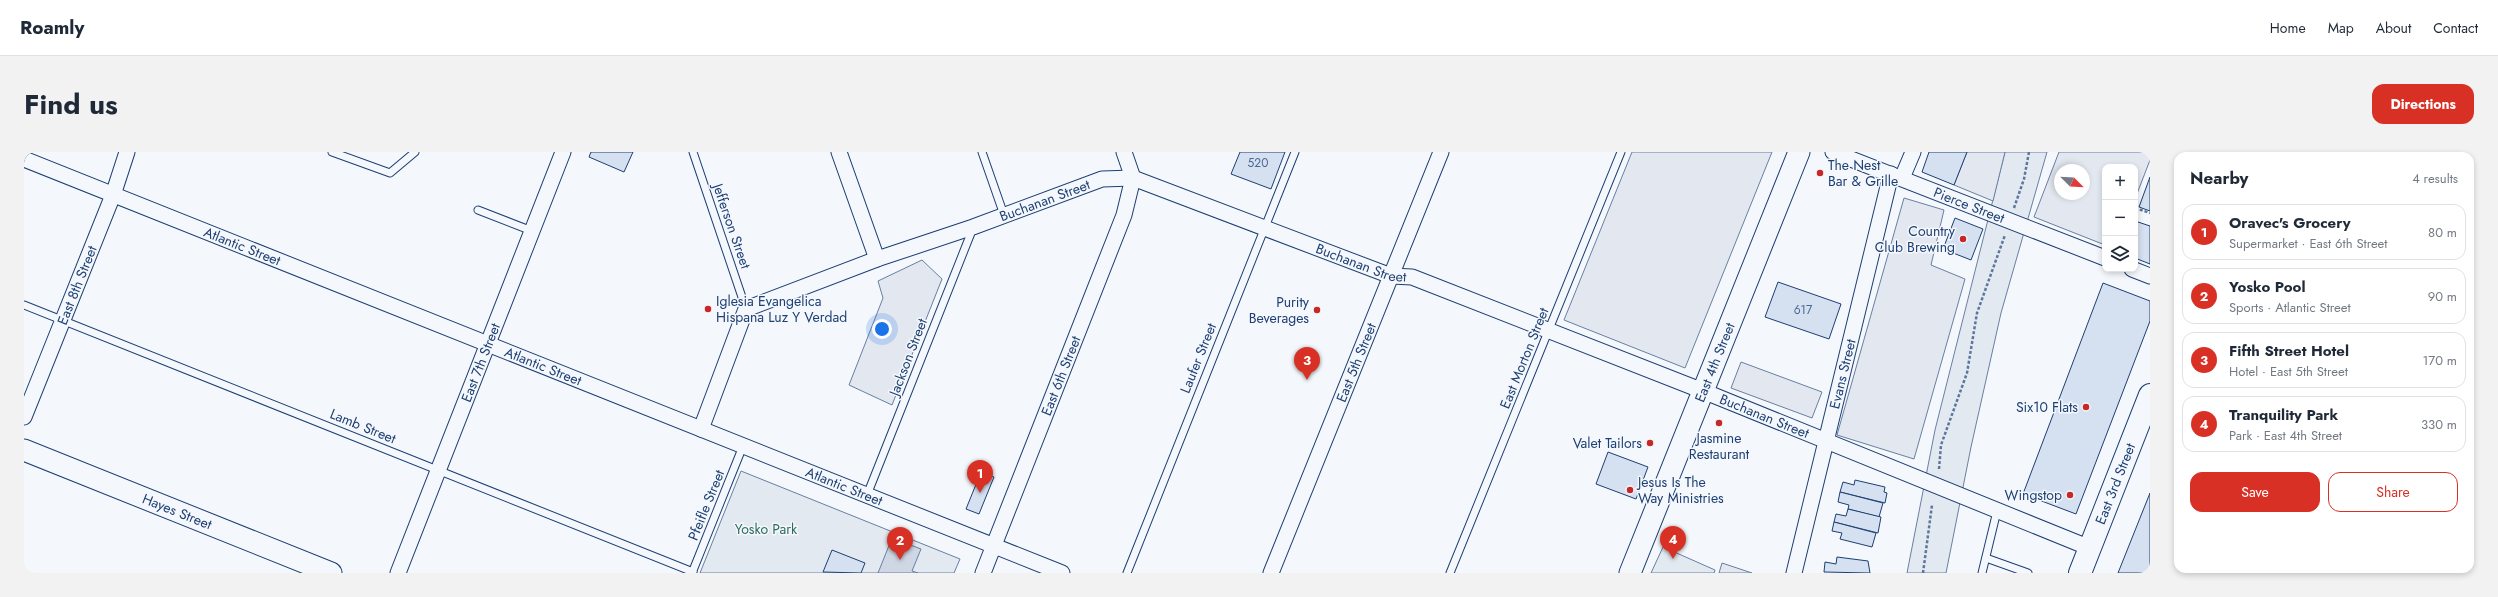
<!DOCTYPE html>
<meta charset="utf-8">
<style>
body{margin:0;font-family:Jost,sans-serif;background:#f2f2f3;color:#1f2937}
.controls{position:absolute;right:12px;top:12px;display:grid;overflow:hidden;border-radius:8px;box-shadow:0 2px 6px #0003}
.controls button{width:36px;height:36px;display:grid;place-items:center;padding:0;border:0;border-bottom:1px solid #e0e1e3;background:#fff;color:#1f2937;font:20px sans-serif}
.compass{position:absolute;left:2030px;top:12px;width:36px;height:36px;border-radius:50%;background:#fff;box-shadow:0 2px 6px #0003;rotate:114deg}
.you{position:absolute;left:858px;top:177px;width:14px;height:14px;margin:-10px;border:3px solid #fff;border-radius:50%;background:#1a73e8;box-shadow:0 0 0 6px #1a73e833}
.badge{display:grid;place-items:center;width:26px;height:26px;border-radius:50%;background:#d93025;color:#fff;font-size:13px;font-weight:700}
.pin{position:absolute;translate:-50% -33px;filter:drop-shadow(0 1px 2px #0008)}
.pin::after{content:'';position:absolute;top:21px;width:14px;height:12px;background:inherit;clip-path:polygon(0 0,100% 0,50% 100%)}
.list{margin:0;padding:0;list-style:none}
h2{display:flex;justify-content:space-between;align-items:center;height:52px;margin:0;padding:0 16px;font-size:17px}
h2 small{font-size:13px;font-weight:400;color:#747a83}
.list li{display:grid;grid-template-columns:26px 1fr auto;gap:12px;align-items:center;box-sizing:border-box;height:56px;margin:0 8px 8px;padding:0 8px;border:1px solid #e0e1e3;border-radius:12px}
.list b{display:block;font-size:15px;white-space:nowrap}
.list p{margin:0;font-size:13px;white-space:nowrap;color:#747a83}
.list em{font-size:13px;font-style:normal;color:#747a83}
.actions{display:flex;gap:8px;padding:12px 16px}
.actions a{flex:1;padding:9px 0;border:1px solid #d93025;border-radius:12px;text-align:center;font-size:14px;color:#d93025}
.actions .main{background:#d93025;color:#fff}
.icon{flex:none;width:22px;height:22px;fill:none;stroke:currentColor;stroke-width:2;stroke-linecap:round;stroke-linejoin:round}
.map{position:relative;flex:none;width:2126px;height:421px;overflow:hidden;border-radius:12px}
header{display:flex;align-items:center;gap:24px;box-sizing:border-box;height:56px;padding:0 20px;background:#fff;border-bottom:1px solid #e0e1e3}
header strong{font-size:19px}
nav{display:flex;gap:22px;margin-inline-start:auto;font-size:14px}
.intro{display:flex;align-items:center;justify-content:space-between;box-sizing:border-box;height:96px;padding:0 24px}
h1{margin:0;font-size:28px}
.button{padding:10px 18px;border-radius:12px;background:#d93025;color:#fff;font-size:14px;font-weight:700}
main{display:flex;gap:24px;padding:0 24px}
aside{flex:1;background:#fff;border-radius:12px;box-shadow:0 2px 6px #0003}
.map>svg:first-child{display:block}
.green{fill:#e3e9f0;stroke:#687fa3}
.parking{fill:#e3e8f0;stroke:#687fa3;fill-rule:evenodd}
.water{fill:#cfd7e4;stroke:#687fa3}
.building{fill:#d5e0f0;stroke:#1d3f73}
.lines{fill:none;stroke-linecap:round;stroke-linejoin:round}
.lane-casing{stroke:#1d3f73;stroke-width:9}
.street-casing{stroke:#1d3f73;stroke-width:17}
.secondary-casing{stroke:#1d3f73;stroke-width:23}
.highway-casing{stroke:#1d3f73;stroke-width:24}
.path{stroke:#5e769c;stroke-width:2.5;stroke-dasharray:3 2;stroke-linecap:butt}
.lane{stroke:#f4f7fb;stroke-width:7}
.street{stroke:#f4f7fb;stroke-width:15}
.secondary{stroke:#f4f7fb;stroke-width:21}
.highway{stroke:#f4f7fb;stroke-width:22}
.poi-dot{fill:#c62828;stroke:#f4f7fb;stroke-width:1.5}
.labels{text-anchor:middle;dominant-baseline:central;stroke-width:3;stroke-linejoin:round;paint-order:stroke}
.number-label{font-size:12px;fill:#4b6792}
.poi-label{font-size:14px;fill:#1d3f73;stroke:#f4f7fb;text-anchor:end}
.street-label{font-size:14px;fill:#1d3f73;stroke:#f4f7fb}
.park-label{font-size:14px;fill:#2c6c60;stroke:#f4f7fb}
</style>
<header>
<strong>Roamly</strong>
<nav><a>Home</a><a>Map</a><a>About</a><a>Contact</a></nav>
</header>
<div class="intro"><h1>Find us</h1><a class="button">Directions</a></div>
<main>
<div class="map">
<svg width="2126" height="421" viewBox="0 0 2126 421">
<rect width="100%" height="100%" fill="#f4f7fb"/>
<!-- green -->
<g class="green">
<path d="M 1981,0 L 2023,0 L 1977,161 L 1947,295 L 1922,421 L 1883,421 L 1911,278 Z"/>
<path d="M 717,319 L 936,407 L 930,421 L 676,421 Z"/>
<path d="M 1639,395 L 1691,418 L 1690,421 L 1627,421 Z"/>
</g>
<!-- parking -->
<g class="parking">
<path d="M 1608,0 L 1748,0 L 1661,216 L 1540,168 Z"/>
<path d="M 1943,0 L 1981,0 L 1969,49 L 1930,33 Z"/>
<path d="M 2035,0 L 2126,0 L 2126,8 L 2111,47 L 2111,15 L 2081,15 L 2081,93 L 2010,65 ZM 2036,18 L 2060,18 L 2060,42 L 2036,42 Z"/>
<path d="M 1880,46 L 1920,58 L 1907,113 L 1941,127 L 1890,307 L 1813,283 Z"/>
<path d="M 898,108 L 918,127 L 868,253 L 825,233 L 859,146 L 854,129 Z"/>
<path d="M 1717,210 L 1798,240 L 1788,266 L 1707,236 Z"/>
<path d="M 1698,411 L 1728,421 L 1695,421 Z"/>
</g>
<!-- water -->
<path class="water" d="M 868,386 L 897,397 L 888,419 L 894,421 L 854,421 Z"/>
<!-- building -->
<g class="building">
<path d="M 567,0 L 609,0 L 600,20 L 565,5 Z"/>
<path d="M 1216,0 L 1261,0 L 1247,37 L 1207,22 Z"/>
<path d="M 1905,0 L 1943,0 L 1930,33 L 1898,20 Z"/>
<path d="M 2126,25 L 2126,59 L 2115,55 Z"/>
<path d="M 1931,66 L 1959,77 L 1947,108 L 1919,97 Z"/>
<path d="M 2111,69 L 2126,74 L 2126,112 L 2111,106 Z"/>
<path d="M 1754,130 L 1817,152 L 1805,187 L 1741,165 Z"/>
<path d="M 2079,131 L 2126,149 L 2126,169 L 2052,362 L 1999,342 Z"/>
<path d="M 1584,300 L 1624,315 L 1612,347 L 1572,332 Z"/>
<path d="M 957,320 L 970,325 L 955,362 L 942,357 Z"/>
<path d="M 1831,328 L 1861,335 L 1860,340 L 1863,341 L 1861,351 L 1816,340 L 1819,330 L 1830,333 Z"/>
<path d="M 1816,340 L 1859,351 L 1855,365 L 1824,357 L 1825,353 L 1814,350 Z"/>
<path d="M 2126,341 L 2126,421 L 2094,421 Z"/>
<path d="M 1824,357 L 1857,365 L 1854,381 L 1810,370 L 1812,362 L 1822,364 Z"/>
<path d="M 1810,370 L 1852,381 L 1848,395 L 1816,387 L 1818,381 L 1808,379 Z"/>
<path d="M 808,398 L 841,411 L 837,421 L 799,420 Z"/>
<path d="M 1813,405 L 1844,409 L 1846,421 L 1800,420 L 1801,410 L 1812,412 Z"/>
</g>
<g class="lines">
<defs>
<g id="lane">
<path d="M 308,0 L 366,21 L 391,0"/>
<path d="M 669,0 L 722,157"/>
<path d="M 958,0 L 980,63"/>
<path d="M 454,58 L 508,79"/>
<path d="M 0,153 L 669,420"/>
<path d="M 843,343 L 949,76"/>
<path d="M 1962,406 L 2004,421"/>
<path d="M 668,421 L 719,294"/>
<path d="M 1103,421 L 1271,0"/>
<path d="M 1426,421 L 1597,0"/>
<path d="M 1958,421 L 1973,359"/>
</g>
<g id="street">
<path d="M 815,0 L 853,107"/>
<path id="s1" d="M 1809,0 L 2081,106"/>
<path id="s2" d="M 0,7 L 1038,421"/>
<path d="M 1878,26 L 1889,0"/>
<path d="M 2108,117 L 2126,124"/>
<path id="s3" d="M 0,265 L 89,43 L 103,0"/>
<path id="s4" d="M 677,277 L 722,157 L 853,107 L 949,75 L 1078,27 L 1109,26 L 1367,124 L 1388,125 L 1679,239 L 2066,396"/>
<path id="s5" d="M 374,421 L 539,0"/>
<path id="s6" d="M 959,421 L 1100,63 L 1109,26 L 1100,0"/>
<path id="s7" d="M 1247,421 L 1417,0"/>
<path id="s8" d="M 1770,421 L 1867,22"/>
</g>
<g id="secondary">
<path id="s9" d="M 0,298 L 307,421"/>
<path id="s10" d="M 1606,421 L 1775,0"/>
</g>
<g id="highway">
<path id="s11" d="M 2056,421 L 2126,243"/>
</g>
</defs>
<!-- lane casing -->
<use href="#lane" class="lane-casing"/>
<!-- street casing -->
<use href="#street" class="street-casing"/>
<!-- secondary casing -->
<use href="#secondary" class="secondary-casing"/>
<!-- highway casing -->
<use href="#highway" class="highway-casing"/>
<!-- path -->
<g class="path">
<path d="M 1990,56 L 2000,27 L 2005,0"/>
<path d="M 2111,56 L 2126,61"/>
<path d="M 1915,317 L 1917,293 L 1943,221 L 1953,161 L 1981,83"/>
<path d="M 1899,421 L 1908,353"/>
</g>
<!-- lane -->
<use href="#lane" class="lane"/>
<!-- street -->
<use href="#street" class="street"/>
<!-- secondary -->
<use href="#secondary" class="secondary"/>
<!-- highway -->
<use href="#highway" class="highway"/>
</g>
<!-- markers -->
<g class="poi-dot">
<circle cx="1796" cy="21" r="4"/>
<circle cx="1939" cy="87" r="4"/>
<circle cx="684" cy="157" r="4"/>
<circle cx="1293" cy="158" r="4"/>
<circle cx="2062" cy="255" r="4"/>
<circle cx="1695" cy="271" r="4"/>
<circle cx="1626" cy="291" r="4"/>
<circle cx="1606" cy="338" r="4"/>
<circle cx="2046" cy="343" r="4"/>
</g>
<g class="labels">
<!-- number labels -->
<g class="number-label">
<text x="1234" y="11">520</text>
<text x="1779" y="158">617</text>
</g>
<!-- poi labels -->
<g class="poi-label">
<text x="1804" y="13" text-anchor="start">The Nest<tspan x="1804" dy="16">Bar &amp; Grille</tspan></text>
<text x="1931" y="79">Country<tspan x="1931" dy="16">Club Brewing</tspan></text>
<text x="692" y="149" text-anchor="start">Iglesia Evangelica<tspan x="692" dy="16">Hispana Luz Y Verdad</tspan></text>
<text x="1285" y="150">Purity<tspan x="1285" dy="16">Beverages</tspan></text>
<text x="2054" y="255">Six10 Flats</text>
<text x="1695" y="286" text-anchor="middle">Jasmine<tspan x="1695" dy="16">Restaurant</tspan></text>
<text x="1618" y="291">Valet Tailors</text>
<text x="1614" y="330" text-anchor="start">Jesus Is The<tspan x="1614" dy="16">Way Ministries</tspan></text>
<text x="2038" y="343">Wingstop</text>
</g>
<!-- street labels -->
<g class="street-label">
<text stroke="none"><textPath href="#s4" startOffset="446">Buchanan Street</textPath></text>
<text stroke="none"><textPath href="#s1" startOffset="146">Pierce Street</textPath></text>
<text transform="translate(708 74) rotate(71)">Jefferson Street</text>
<text stroke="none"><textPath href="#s2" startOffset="235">Atlantic Street</textPath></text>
<text stroke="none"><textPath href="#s4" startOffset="782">Buchanan Street</textPath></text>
<text stroke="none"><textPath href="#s3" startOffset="142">East 8th Street</textPath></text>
<text transform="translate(884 205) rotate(-69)">Jackson Street</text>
<text transform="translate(1174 206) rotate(-68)">Laufer Street</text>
<text transform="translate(1500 206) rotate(-68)">East Morton Street</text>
<text stroke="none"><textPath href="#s7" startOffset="227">East 5th Street</textPath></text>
<text stroke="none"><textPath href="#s5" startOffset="226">East 7th Street</textPath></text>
<text stroke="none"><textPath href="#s10" startOffset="227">East 4th Street</textPath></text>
<text stroke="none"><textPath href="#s2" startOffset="559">Atlantic Street</textPath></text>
<text stroke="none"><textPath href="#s8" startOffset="205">Evans Street</textPath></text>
<text stroke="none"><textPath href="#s6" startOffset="212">East 6th Street</textPath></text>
<text stroke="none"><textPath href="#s4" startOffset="1214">Buchanan Street</textPath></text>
<text transform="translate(339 274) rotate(22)">Lamb Street</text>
<text stroke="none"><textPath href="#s11" startOffset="96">East 3rd Street</textPath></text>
<text stroke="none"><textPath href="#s2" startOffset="883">Atlantic Street</textPath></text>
<text transform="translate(682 353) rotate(-68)">Pfeifle Street</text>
<text stroke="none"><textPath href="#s9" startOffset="165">Hayes Street</textPath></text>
</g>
<!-- park labels -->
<g class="park-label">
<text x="742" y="377">Yosko Park</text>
</g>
</g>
</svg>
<div class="controls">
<button>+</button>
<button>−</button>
<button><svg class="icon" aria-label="layers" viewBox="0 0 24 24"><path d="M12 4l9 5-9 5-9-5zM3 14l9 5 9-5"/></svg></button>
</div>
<svg class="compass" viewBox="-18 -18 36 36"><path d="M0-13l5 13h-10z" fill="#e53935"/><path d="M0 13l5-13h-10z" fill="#747a83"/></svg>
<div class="you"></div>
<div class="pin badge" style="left:956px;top:341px">1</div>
<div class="pin badge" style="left:876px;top:408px">2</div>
<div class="pin badge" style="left:1283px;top:228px">3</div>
<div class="pin badge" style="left:1649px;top:407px">4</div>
</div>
<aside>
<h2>Nearby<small>4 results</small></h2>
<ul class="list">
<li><span class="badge">1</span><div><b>Oravec's Grocery</b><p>Supermarket · East 6th Street</p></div><em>80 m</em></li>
<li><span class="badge">2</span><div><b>Yosko Pool</b><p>Sports · Atlantic Street</p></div><em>90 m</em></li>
<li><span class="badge">3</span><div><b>Fifth Street Hotel</b><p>Hotel · East 5th Street</p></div><em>170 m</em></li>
<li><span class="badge">4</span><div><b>Tranquility Park</b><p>Park · East 4th Street</p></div><em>330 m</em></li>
</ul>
<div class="actions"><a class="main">Save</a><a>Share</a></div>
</aside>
</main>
